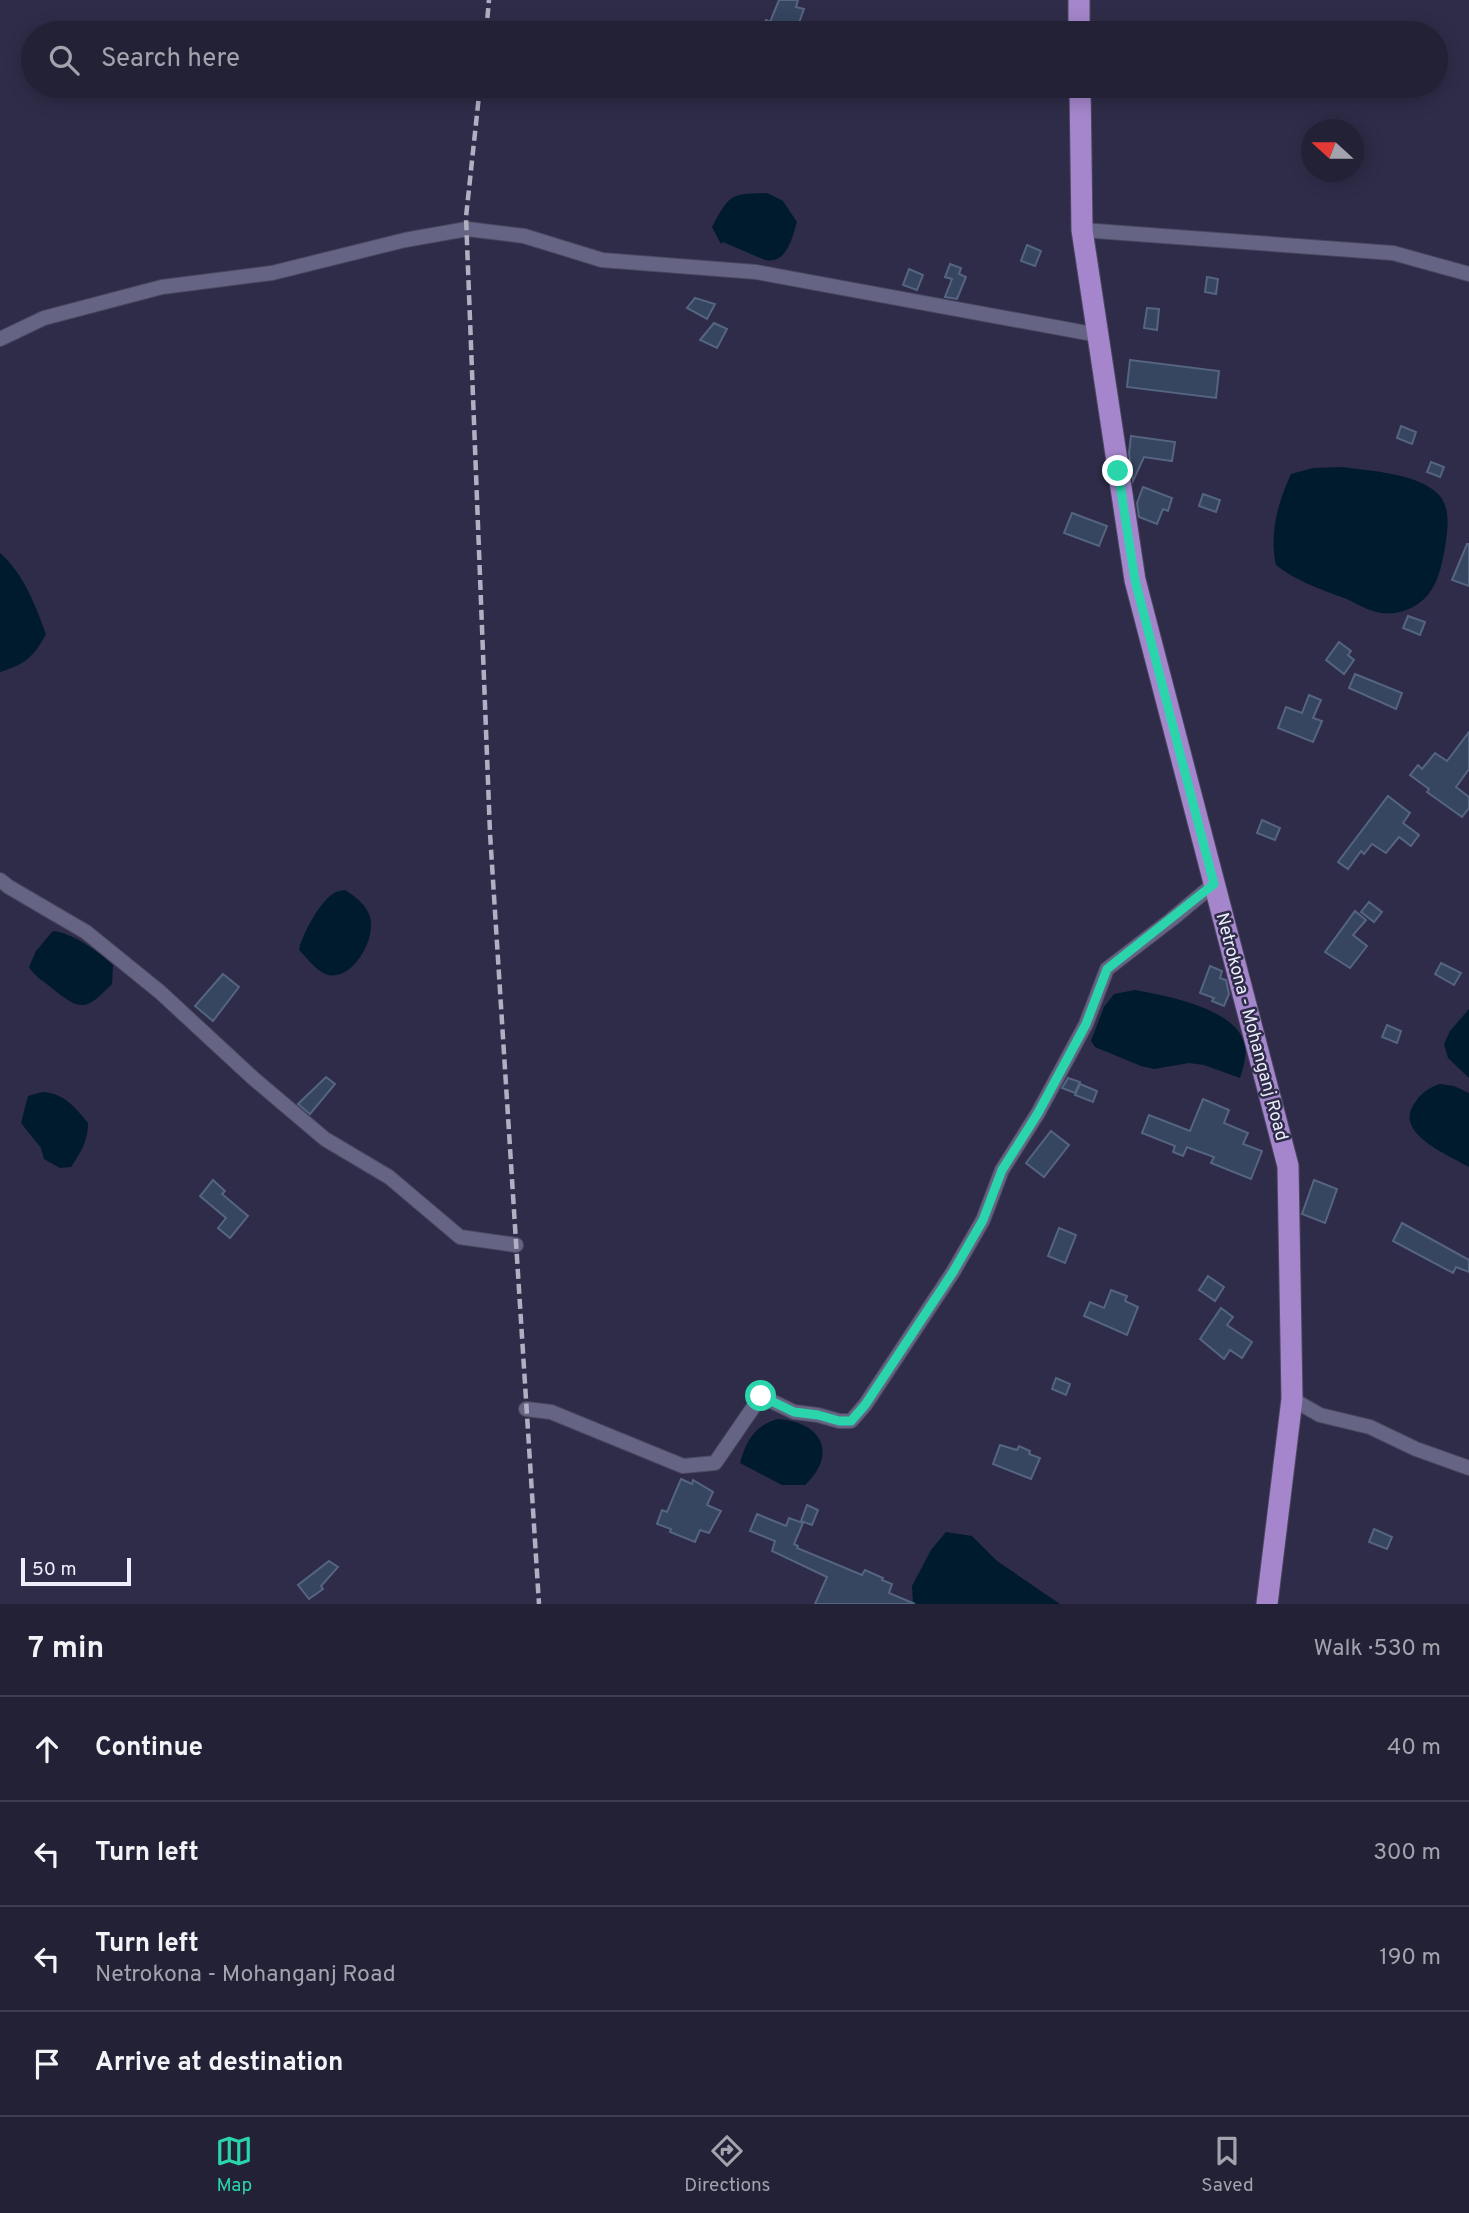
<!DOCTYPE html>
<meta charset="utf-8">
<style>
body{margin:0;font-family:Overpass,sans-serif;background:#2a293e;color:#f1f3f6}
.compass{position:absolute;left:1301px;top:119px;width:63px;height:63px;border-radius:50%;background:#222136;box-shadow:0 4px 18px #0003;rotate:291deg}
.scale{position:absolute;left:21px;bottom:18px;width:110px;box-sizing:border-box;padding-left:7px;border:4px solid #edeefc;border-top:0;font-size:19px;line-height:24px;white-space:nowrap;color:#edeefc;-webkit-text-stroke:5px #2e2c48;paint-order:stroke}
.stop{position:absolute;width:21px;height:21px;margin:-16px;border:5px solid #2ad5ac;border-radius:50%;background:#fff}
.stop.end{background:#2ad5ac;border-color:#fff;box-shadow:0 2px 7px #0008}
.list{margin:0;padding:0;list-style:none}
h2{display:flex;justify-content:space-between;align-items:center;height:91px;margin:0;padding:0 28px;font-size:30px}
h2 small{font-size:23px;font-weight:400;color:#a2a3ad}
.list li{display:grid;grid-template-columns:46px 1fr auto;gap:21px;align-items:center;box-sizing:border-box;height:105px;padding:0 28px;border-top:2px solid #3f3e51}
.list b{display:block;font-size:26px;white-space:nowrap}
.list p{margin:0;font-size:23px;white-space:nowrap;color:#a2a3ad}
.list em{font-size:23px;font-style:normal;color:#a2a3ad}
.icon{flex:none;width:38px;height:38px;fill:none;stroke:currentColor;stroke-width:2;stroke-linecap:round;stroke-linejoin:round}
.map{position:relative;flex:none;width:1469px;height:1604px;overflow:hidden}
.search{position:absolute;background:#222136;box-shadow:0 4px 18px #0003;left:21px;right:21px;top:21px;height:77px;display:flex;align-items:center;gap:18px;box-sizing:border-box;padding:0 24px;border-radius:38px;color:#a2a3ad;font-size:26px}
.sheet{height:511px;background:#222136}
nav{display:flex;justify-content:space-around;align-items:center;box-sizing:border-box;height:98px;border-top:2px solid #3f3e51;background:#222136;font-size:19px;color:#a2a3ad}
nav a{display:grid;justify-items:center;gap:4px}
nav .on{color:#2ad5ac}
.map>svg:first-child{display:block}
.water{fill:#001b2d}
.building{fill:#364560;stroke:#556581;stroke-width:2}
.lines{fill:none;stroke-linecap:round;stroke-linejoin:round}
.street-casing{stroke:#4a485f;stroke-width:16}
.primary-casing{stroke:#4a485f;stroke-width:23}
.street{stroke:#656484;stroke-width:14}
.primary{stroke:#a586cd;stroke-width:21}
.rail{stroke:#b0b0c2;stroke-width:4.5;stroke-dasharray:10 5;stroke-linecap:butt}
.route{stroke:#2ad5ac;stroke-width:9}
.labels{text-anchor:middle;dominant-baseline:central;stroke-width:5;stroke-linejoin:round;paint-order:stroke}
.street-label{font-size:18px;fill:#edeefc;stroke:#2e2c48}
</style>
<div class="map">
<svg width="1469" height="1604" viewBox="0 0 1469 1604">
<rect width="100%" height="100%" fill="#2e2c48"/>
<!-- water -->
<g class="water">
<path d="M 767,193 L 783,201 L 797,222 C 792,238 787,264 765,260 L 723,242 L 721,244 L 712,227 C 730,194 730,194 767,193 Z"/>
<path d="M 1342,467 C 1369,471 1419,473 1439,495 C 1450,507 1448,526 1446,541 C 1441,573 1435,603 1400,612 C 1392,614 1381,614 1373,611 C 1363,608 1354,602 1344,598 C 1320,589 1296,581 1276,565 C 1269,534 1278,502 1291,474 L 1313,468 Z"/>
<path d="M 0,553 C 24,574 35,605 46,634 C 34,657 24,665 0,672 Z"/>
<path d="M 345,890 C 356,897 370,907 371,923 C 373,945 348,986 323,973 C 314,968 306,957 299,950 C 301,936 321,900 334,893 C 337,891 341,891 345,890 Z"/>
<path d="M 55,931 C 75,935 98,951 113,965 L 112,984 C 87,1009 82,1013 53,989 C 45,982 35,977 29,967 L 36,951 L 52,932 Z"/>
<path d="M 1135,990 C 1166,996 1237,1008 1245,1045 C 1247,1055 1243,1069 1240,1078 L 1204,1065 L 1189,1063 L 1154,1069 L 1141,1066 L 1095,1047 L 1091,1041 L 1104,1007 L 1114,994 Z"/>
<path d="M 1469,1009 L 1469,1078 L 1448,1058 L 1444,1044 L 1450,1031 Z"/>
<path d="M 1440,1084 L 1454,1086 L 1469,1093 L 1469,1167 C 1449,1155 1394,1134 1414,1104 C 1421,1093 1428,1088 1440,1084 Z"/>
<path d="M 42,1092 C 64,1093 75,1107 88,1123 C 88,1141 81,1152 71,1167 L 60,1168 L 44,1159 L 41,1148 L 21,1123 L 28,1096 Z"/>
<path d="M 778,1419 C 822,1422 838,1454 805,1485 L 782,1485 L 740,1463 C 746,1441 755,1425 778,1419 Z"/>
<path d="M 946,1532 L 972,1536 L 997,1561 L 1060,1604 L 913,1604 L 912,1586 L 931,1550 Z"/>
</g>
<!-- building -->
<g class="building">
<path d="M 779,0 L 798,0 L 796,7 L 804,9 L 796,31 L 798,33 L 761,33 L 766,20 L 770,22 Z"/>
<path d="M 1027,245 L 1041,251 L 1035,266 L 1021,261 Z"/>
<path d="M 950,264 L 961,268 L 959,274 L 966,277 L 957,299 L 945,297 L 952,279 L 945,277 Z"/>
<path d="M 909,269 L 923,275 L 917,290 L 903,285 Z"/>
<path d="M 1207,277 L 1218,279 L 1216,294 L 1205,292 Z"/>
<path d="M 695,298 L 715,304 L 707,319 L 687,308 Z"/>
<path d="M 1147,308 L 1159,309 L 1157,330 L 1144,328 Z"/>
<path d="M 714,323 L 727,329 L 717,348 L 700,340 Z"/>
<path d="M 1130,360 L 1219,371 L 1216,398 L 1127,387 Z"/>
<path d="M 1401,426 L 1416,432 L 1412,444 L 1397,438 Z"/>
<path d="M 1131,436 L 1175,442 L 1172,461 L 1144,457 L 1133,481 L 1129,453 Z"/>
<path d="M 1431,462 L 1444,467 L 1440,477 L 1427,472 Z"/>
<path d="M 1143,487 L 1172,498 L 1168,511 L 1163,509 L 1157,524 L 1139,517 L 1137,503 Z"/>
<path d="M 1203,494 L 1220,500 L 1216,512 L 1199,506 Z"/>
<path d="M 1072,513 L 1107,526 L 1099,546 L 1064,533 Z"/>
<path d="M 1467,544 L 1469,544 L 1469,586 L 1452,580 Z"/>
<path d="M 1408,616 L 1425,622 L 1420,635 L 1403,628 Z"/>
<path d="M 1339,642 L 1351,651 L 1348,655 L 1354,660 L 1344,674 L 1326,660 Z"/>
<path d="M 1355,674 L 1402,693 L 1396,709 L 1349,688 Z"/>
<path d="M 1309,695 L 1321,700 L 1313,718 L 1322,721 L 1313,742 L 1278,728 L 1286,707 L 1302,713 Z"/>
<path d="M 1469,732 L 1469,769 L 1456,787 L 1469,797 L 1469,808 L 1462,817 L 1427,792 L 1429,789 L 1410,775 L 1418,765 L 1422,769 L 1435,753 L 1447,761 Z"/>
<path d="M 1388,796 L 1410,813 L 1403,823 L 1419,835 L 1411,846 L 1399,837 L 1386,853 L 1372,844 L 1364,854 L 1361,851 L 1348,869 L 1338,862 Z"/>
<path d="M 1262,820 L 1280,828 L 1275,840 L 1257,833 Z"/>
<path d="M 1369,902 L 1382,912 L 1374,922 L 1361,912 Z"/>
<path d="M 1355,911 L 1366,920 L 1353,935 L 1367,946 L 1350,968 L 1325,952 Z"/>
<path d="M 1441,963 L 1461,973 L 1454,985 L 1435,974 Z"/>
<path d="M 1210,966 L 1222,971 L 1220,978 L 1226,980 L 1229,994 L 1224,1006 L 1212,1001 L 1214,998 L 1200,993 Z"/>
<path d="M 223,974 L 239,987 L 213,1021 L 195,1006 Z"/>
<path d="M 1387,1025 L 1401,1031 L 1397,1043 L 1382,1037 Z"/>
<path d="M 326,1077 L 335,1084 L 310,1114 L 298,1104 Z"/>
<path d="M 1068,1078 L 1080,1082 L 1075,1093 L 1062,1088 Z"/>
<path d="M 1080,1084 L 1097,1091 L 1093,1102 L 1075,1095 Z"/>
<path d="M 1203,1099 L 1229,1110 L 1224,1123 L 1248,1133 L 1243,1144 L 1262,1151 L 1251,1179 L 1211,1163 L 1214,1157 L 1192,1149 L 1187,1147 L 1183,1156 L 1173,1152 L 1175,1146 L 1142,1133 L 1149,1115 L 1190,1131 Z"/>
<path d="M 1051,1131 L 1069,1145 L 1044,1177 L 1026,1163 Z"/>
<path d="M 213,1180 L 225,1191 L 222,1194 L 248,1216 L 230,1238 L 218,1228 L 226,1218 L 200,1196 Z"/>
<path d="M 1314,1180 L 1337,1189 L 1325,1223 L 1302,1214 Z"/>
<path d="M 1402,1223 L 1469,1260 L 1469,1272 L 1456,1267 L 1453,1273 L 1393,1241 Z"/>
<path d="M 1059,1228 L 1076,1235 L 1065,1263 L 1048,1256 Z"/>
<path d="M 1208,1276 L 1224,1287 L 1215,1301 L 1199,1290 Z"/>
<path d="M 1111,1290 L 1127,1296 L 1125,1301 L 1138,1307 L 1127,1335 L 1084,1316 L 1090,1302 L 1104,1308 Z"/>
<path d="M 1221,1308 L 1233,1317 L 1227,1325 L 1252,1342 L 1242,1358 L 1230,1350 L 1224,1359 L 1200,1339 Z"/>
<path d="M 1056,1378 L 1070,1384 L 1066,1395 L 1052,1389 Z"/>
<path d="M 1000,1445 L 1017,1450 L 1019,1446 L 1030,1451 L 1029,1454 L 1040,1458 L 1031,1479 L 993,1464 Z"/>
<path d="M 681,1479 L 692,1484 L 693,1480 L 713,1492 L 707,1505 L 721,1511 L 709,1533 L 700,1530 L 695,1542 L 670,1532 L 671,1529 L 657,1524 L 662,1510 L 667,1512 Z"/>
<path d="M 807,1505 L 818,1510 L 812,1525 L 801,1521 Z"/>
<path d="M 757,1514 L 786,1526 L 789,1518 L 803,1523 L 794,1544 L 798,1546 L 797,1548 L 862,1575 L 865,1570 L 883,1578 L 882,1580 L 892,1584 L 889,1593 L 915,1604 L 815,1604 L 827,1577 L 772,1551 L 775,1541 L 750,1531 Z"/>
<path d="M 1374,1529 L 1392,1537 L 1387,1549 L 1369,1542 Z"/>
<path d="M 329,1561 L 338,1567 L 321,1586 L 323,1589 L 309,1599 L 298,1585 Z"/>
</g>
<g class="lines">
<defs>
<g id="street">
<path d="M 1082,230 L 1393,253 L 1469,274"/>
<path d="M 0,339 L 44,318 L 162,287 L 272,273 L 405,240 L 467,229 L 524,236 L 602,260 L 756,272 L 1098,335"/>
<path d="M 0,880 L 9,887 L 86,932 L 160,992 L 253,1078 L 325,1139 L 389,1177 L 460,1237 L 516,1245"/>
<path d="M 1292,1399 L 1320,1415 L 1370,1427 L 1416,1449 L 1469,1468"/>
<path d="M 526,1409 L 551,1412 L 683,1466 L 715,1463 L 761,1396 L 794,1412 L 818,1415 L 839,1421 L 851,1421 L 865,1405 L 953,1272 L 983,1220 L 1002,1170 L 1038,1113 L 1086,1024 L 1107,969 L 1172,919 L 1214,884"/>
</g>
<g id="primary">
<path d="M 1079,0 L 1079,33"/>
<path d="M 1080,86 L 1082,230 L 1135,580 L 1288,1166 L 1292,1399 L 1267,1604"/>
</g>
</defs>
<!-- street casing -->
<use href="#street" class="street-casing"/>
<!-- primary casing -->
<use href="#primary" class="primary-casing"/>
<!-- street -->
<use href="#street" class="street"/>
<!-- primary -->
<use href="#primary" class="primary"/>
<!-- rail -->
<g class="rail">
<path d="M 486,33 L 489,0"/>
<path d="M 480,86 L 466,217 L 490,833 L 539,1604"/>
</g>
</g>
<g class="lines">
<!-- route -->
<path class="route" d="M 761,1396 L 794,1412 L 818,1415 L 839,1421 L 851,1421 L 865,1405 L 953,1272 L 983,1220 L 1002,1170 L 1038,1113 L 1086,1024 L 1107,969 L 1214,884 L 1135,580 L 1118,471"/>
</g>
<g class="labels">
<!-- street labels -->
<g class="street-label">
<text transform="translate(1251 1027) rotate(75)">Netrokona - Mohanganj Road</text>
</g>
</g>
</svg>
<svg class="compass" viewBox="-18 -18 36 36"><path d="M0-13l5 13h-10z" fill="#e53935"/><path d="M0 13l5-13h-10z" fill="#a2a3ad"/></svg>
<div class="scale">50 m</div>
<div class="stop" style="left:761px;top:1396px"></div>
<div class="stop end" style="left:1118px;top:471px"></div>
<div class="search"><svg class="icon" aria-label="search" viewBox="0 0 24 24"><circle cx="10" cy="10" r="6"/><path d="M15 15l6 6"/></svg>Search here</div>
</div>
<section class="sheet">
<h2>7 min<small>Walk · 530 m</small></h2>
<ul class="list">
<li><svg class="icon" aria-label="ahead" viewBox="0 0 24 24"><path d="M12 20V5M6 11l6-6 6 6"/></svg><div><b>Continue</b></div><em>40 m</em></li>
<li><svg class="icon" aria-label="left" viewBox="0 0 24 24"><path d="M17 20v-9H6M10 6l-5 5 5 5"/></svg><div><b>Turn left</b></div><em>300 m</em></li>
<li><svg class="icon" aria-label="left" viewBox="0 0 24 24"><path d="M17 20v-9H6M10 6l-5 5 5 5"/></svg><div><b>Turn left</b><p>Netrokona - Mohanganj Road</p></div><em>190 m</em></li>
<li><svg class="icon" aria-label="arrive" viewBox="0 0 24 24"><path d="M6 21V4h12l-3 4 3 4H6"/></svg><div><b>Arrive at destination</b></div></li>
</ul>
</section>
<nav>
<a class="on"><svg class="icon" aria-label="map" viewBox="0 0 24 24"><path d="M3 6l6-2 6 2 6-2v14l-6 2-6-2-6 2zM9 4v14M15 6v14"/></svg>Map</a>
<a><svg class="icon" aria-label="directions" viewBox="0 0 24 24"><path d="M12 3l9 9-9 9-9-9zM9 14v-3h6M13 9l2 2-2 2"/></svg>Directions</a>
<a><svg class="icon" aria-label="saved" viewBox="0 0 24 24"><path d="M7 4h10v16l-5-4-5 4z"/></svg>Saved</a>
</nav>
